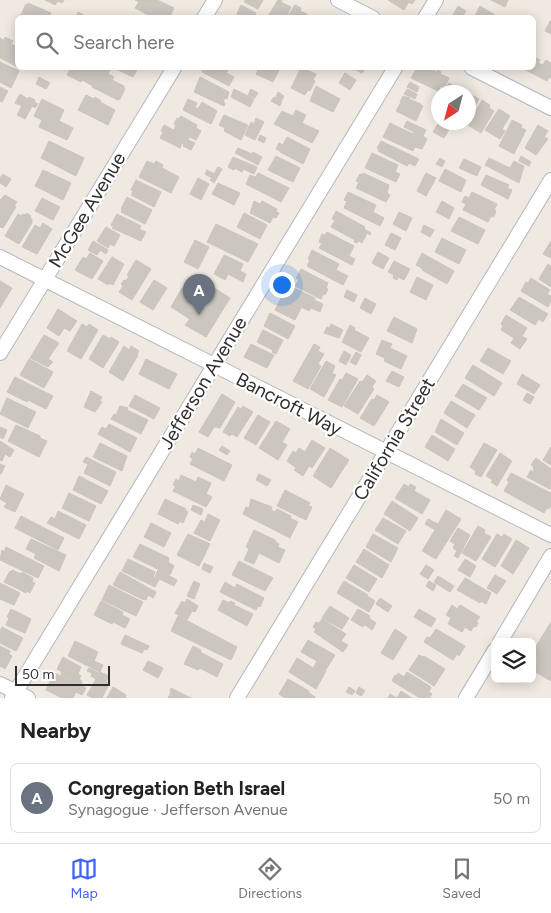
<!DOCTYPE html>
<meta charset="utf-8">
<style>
body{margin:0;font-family:Figtree,sans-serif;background:#f2f2f2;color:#222}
.controls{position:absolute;right:15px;bottom:15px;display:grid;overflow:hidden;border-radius:8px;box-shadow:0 2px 12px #0003}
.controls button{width:45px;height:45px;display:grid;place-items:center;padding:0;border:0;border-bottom:1px solid #e0e0e0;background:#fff;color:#222;font:25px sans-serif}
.compass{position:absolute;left:431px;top:85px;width:45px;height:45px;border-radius:50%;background:#fff;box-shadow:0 2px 12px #0003;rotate:216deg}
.scale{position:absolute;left:15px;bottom:12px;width:95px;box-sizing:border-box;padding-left:5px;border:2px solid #2e2e2e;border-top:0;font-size:14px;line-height:18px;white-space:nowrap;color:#2e2e2e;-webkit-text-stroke:4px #fff;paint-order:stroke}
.you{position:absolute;left:281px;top:284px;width:18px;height:18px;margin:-12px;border:4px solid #fff;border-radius:50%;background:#1a73e8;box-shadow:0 0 0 8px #1a73e833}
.badge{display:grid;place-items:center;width:32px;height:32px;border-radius:50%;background:#4264fb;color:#fff;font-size:16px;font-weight:700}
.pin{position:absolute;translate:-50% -41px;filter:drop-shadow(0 1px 2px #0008)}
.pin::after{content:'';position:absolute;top:26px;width:18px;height:15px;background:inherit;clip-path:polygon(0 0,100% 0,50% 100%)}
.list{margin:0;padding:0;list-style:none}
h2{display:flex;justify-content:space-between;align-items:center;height:65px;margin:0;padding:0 20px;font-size:21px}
h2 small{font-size:16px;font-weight:400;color:#767676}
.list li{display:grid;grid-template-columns:32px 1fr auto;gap:15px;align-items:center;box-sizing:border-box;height:70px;margin:0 10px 10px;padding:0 10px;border:1px solid #e0e0e0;border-radius:8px}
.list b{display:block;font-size:19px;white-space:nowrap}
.list p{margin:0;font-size:16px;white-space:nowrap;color:#767676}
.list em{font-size:16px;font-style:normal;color:#767676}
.icon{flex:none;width:28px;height:28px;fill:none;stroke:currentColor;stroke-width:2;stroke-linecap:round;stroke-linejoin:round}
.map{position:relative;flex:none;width:551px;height:698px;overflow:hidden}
.search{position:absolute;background:#fff;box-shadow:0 2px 12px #0003;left:15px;right:15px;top:15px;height:55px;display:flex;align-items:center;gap:12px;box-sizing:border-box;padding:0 18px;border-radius:8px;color:#767676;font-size:19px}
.sheet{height:145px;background:#fff}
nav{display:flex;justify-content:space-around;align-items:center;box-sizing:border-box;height:70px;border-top:1px solid #e0e0e0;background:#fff;font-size:14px;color:#767676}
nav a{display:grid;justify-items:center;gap:2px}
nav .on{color:#4264fb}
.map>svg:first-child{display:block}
.building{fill:#cbc7bf;stroke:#cbc5ba}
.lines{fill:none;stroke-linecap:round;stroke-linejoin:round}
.street-casing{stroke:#b4b7c1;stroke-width:16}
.street{stroke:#fff;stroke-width:14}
.labels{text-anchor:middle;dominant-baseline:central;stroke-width:4.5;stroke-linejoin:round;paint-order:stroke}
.street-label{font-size:19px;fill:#2e2e2e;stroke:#fff}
</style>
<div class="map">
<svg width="551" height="698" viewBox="0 0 551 698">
<rect width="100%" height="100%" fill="#efe9e1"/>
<!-- building -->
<g class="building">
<path d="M 45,0 L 64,0 L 62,3 L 58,1 L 55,5 Z"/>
<path d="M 135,0 L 157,0 L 174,8 L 169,18 L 154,18 L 135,8 L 139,2 Z"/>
<path d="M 245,0 L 263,0 L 258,9 L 244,2 Z"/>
<path d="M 278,0 L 282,0 L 281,2 L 291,7 L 286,18 L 267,18 Z"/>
<path d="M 388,0 L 415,0 L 412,4 L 409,2 L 404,10 Z"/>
<path d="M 491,0 L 508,0 L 505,7 Z"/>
<path d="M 28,3 L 51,13 L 48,18 L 21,17 L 21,15 L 26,4 L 27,5 Z"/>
<path d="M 241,5 L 256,13 L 254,18 L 237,18 L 238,15 L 237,14 Z"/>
<path d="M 295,5 L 301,8 L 300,11 L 307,14 L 305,18 L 287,18 Z"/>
<path d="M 458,6 L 466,11 L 463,16 L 466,18 L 451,18 Z"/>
<path d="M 480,6 L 495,15 L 493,18 L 474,18 Z"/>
<path d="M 78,12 L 89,18 L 76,18 Z"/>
<path d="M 550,21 L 551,21 L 551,34 L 545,31 Z"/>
<path d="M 5,37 L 13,41 L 11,44 L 18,47 L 18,67 L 0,58 L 0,38 L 4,40 Z"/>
<path d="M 534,57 L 540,60 L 538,63 L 543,65 L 546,60 L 551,63 L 551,78 L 549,77 L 547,81 L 522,68 L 534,68 Z"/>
<path d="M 0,62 L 19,71 L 11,88 L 0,82 Z"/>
<path d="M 71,68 L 110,69 L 108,74 L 114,77 L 112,80 L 124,86 L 124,88 L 125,89 L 120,99 L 118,100 L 92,87 L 93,86 L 82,80 L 81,82 L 67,75 Z"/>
<path d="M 114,68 L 138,68 L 133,77 Z"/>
<path d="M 204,68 L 229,68 L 226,73 L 234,77 L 229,86 L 202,72 Z"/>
<path d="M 259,68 L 275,68 L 279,70 L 273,82 L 256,74 Z"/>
<path d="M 301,68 L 316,74 L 313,80 L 315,81 L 310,91 L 308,90 L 305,95 L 291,88 Z"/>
<path d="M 352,68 L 365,68 L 362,73 Z"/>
<path d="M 417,68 L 427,68 L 437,72 L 438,70 L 441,72 L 440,74 L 449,78 L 444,88 L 441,86 L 438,91 L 411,78 Z"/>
<path d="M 345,73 L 356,80 L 350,90 L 339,83 Z"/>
<path d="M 39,77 L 50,83 L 46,89 L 36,84 Z"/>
<path d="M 200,77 L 229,92 L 227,99 L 225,98 L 223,102 L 225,103 L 224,106 L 194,92 Z"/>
<path d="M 410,82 L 419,87 L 417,92 L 407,87 Z"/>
<path d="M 449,83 L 462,91 L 461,92 L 443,92 Z"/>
<path d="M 316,86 L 340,99 L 333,112 L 310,101 Z"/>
<path d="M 0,87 L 8,91 L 2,102 L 0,101 Z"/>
<path d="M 234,89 L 254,99 L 250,107 L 231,97 Z"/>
<path d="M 251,89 L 258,93 L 255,98 L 248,95 Z"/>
<path d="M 407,89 L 417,94 L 415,99 L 404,94 Z"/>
<path d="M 278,92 L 284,96 L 282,100 L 276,97 Z"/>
<path d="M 468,93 L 479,99 L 468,118 Z"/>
<path d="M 20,94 L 28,99 L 29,97 L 35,100 L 34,102 L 38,104 L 35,108 L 32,106 L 25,119 L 17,115 L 22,106 L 15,103 Z"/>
<path d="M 86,95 L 94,99 L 95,97 L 101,101 L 100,102 L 115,110 L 108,125 L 78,110 Z"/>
<path d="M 403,96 L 410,98 L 409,99 L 421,104 L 420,105 L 423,106 L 416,121 L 396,111 L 401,102 L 400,102 Z"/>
<path d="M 274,97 L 282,101 L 280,106 L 271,101 Z"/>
<path d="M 42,99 L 64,110 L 59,121 L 73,128 L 67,140 L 39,127 L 42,120 L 34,116 Z"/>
<path d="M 188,99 L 197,103 L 195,107 L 198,109 L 202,102 L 217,111 L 211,124 L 183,110 Z"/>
<path d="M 482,100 L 490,105 L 489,108 L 494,111 L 481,133 L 468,125 Z"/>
<path d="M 438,101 L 438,112 L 434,109 Z"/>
<path d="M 499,109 L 510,116 L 502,129 L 505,131 L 500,139 L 485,130 Z"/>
<path d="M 296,110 L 306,115 L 302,123 L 319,131 L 312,143 L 274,124 L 282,111 L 293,116 Z"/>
<path d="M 224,115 L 248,125 L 241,140 L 224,131 L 225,128 L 219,125 Z"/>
<path d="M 181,116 L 197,125 L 196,128 L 201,131 L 196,140 L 174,130 L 176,125 L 174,124 L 177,118 L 179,119 Z"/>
<path d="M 256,118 L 264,122 L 255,140 L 245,135 L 251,122 L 254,124 Z"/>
<path d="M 512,120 L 522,125 L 521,128 L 526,130 L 514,154 L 499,146 Z"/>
<path d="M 407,121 L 426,130 L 423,136 L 427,139 L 422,149 L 415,147 L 413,151 L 383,137 L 390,123 L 413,134 L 414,132 L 404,127 Z"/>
<path d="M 439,122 L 450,128 L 444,138 L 433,132 Z"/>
<path d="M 164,125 L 189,138 L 188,140 L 195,143 L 191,150 L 183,146 L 184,144 L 182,143 L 180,148 L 160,138 L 163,132 L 161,131 Z"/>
<path d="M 538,125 L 548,131 L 544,137 L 548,139 L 536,155 L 525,148 Z"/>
<path d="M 260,135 L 266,138 L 264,143 L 258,140 Z"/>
<path d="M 287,137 L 310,149 L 303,164 L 280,152 L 280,151 L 276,149 L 279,143 L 283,145 Z"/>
<path d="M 49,141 L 84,158 L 76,176 L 41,158 Z"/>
<path d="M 381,141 L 419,159 L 415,166 L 409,163 L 407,166 L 378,151 L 379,149 L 377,148 Z"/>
<path d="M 238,148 L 252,154 L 253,152 L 262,157 L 258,165 L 235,153 Z"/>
<path d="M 372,153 L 398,165 L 395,172 L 400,174 L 396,182 L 365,168 Z"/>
<path d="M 276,156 L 300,168 L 293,182 L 268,170 Z"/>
<path d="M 521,156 L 531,162 L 529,166 L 519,161 Z"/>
<path d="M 233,157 L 257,167 L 254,174 L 243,169 L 242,172 L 235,168 L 234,170 L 228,167 Z"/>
<path d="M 440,158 L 445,161 L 442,167 L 436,164 Z"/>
<path d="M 489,158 L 510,168 L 514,161 L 524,166 L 519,183 L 485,165 Z"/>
<path d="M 464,159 L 481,167 L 477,176 L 459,168 Z"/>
<path d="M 147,161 L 154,164 L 156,161 L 163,165 L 162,168 L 179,177 L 171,193 L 139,177 Z"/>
<path d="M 218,167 L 222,169 L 214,183 L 210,180 L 212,178 L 205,174 L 207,170 L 214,174 Z"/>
<path d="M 445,169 L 466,180 L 461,192 L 439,181 Z"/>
<path d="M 43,170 L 71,183 L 63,200 L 35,186 Z"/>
<path d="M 258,173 L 289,188 L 281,202 L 246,184 L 250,175 L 256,177 Z"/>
<path d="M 363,173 L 389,185 L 387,193 L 390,195 L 386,202 L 356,188 L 359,182 L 356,181 L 360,174 L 363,175 Z"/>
<path d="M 426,173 L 436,178 L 426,196 L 417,191 Z"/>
<path d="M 3,174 L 11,179 L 6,187 L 0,183 L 0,178 Z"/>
<path d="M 486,175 L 509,185 L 507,188 L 512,190 L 508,199 L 481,185 Z"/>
<path d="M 198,178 L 209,184 L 201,200 L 190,194 Z"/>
<path d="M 136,180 L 161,192 L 154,207 L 131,195 L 133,192 L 131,190 Z"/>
<path d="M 218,183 L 240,193 L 234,205 L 212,194 Z"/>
<path d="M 348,192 L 376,205 L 373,212 L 384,218 L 380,226 L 344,208 L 347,201 L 344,200 Z"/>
<path d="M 472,192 L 497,204 L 494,210 L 496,211 L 495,214 L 493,217 L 491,216 L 488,222 L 463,210 L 466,204 L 462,202 L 465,196 L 469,198 Z"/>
<path d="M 5,195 L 17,202 L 14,206 L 16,207 L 3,228 L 0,227 L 0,200 Z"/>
<path d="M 127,197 L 152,210 L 145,224 L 121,212 L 122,210 L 121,209 Z"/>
<path d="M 42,198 L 60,207 L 53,220 L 35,211 Z"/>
<path d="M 254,201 L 260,204 L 262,201 L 277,209 L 276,212 L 279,213 L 276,218 L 273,217 L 270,223 L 250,213 Z"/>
<path d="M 442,201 L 454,208 L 449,219 L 436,212 Z"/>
<path d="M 336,211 L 365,227 L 364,229 L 371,233 L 370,235 L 367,233 L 362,243 L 359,241 L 357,243 L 354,242 L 355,240 L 331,227 L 335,220 L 332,219 Z"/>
<path d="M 399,212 L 412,218 L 406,231 L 393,224 Z"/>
<path d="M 27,213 L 31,216 L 30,218 L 32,219 L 32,223 L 19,244 L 5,236 L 18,214 L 21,216 L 23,214 L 25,215 Z"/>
<path d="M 244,213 L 267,225 L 260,239 L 237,227 Z"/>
<path d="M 117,214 L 141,226 L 139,229 L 146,232 L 141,241 L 112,228 L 114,226 L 111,225 Z"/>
<path d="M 459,217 L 485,230 L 478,244 L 451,231 Z"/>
<path d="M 43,223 L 52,229 L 37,254 L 22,247 L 35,225 L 40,228 Z"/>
<path d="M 216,224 L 258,244 L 248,262 L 207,242 Z"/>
<path d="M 424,225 L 434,230 L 430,237 L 421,232 Z"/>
<path d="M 106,227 L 120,235 L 114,246 L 110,244 L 108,248 L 97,241 Z"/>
<path d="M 327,232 L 354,246 L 349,256 L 355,259 L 352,265 L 319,248 L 322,243 L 319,242 L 322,234 L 325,235 Z"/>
<path d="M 391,233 L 401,238 L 395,250 L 385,245 Z"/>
<path d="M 442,238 L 466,250 L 459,264 L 435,252 Z"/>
<path d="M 195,240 L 209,247 L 198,269 L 184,262 Z"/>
<path d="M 93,241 L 108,250 L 106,254 L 100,250 L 97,255 L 88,250 Z"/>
<path d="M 551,241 L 551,258 L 543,254 Z"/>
<path d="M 312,250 L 339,264 L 336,270 L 348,276 L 343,285 L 307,266 L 310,260 L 308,259 Z"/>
<path d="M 378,252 L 389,258 L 383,269 L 372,263 Z"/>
<path d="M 90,253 L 103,261 L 92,279 L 75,270 L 83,257 L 86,259 Z"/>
<path d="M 422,253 L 454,271 L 447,284 L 422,270 L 423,269 L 416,265 Z"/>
<path d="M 224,255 L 243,264 L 240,271 L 246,274 L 243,282 L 228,274 L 225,280 L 214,274 Z"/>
<path d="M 112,257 L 124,264 L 113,285 L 109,283 L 108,285 L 98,279 Z"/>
<path d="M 136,260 L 151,269 L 132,300 L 119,292 L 123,286 L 121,284 L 124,280 L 126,281 L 129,276 L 127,275 Z"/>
<path d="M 394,261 L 410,269 L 404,280 L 398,277 L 397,280 L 393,278 L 394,275 L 388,272 Z"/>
<path d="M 548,264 L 551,266 L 551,287 L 539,279 Z"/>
<path d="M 301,269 L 328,283 L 326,288 L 328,289 L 325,295 L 323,294 L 321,299 L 295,286 L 299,280 L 296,278 Z"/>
<path d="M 417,277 L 433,285 L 426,300 L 410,292 Z"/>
<path d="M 531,278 L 550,290 L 547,294 L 551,296 L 551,301 L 548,307 L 521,291 L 526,282 L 528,283 Z"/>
<path d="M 154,280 L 167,288 L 153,310 L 140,302 Z"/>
<path d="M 0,281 L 12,288 L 0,308 Z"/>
<path d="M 203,281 L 230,298 L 206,337 L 185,325 L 190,319 L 171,307 L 182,288 L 194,295 Z"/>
<path d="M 292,287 L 315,298 L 314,300 L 323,304 L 320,312 L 311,308 L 309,311 L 283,298 L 286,291 L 289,293 Z"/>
<path d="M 347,290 L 357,295 L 354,302 L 344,297 Z"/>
<path d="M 519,297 L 548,314 L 543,322 L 539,319 L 535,325 L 510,310 Z"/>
<path d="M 281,298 L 301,308 L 295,320 L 275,310 Z"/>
<path d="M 365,298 L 376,304 L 371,314 L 360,308 Z"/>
<path d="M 58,309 L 77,321 L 70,331 L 64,328 L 59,336 L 47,328 Z"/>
<path d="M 270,313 L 295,326 L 288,339 L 264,326 Z"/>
<path d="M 506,315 L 527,328 L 522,336 L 527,339 L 520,349 L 511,343 L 514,338 L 501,330 L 503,326 L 501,324 Z"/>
<path d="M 394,317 L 417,329 L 412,343 L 387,331 Z"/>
<path d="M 82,324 L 87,327 L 89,324 L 98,330 L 81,359 L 67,351 Z"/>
<path d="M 331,324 L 343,330 L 339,338 L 324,333 L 327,327 L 329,328 Z"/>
<path d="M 350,325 L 355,328 L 354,330 L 369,338 L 361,352 L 342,342 Z"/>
<path d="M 263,330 L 283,340 L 276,354 L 272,352 L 273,350 L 257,342 Z"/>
<path d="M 44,335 L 59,343 L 48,359 L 53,362 L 48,367 L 30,358 Z"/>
<path d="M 103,335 L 110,339 L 111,337 L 119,342 L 103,368 L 89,359 Z"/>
<path d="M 382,340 L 392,344 L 390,348 L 407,356 L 401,369 L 384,361 L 385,358 L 376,354 Z"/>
<path d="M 251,344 L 274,355 L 267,368 L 244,357 Z"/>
<path d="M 314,344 L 320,347 L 318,351 L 324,354 L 318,364 L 321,366 L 308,389 L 293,381 Z"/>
<path d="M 124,346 L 129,350 L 131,346 L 139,351 L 137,354 L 138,355 L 123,381 L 109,372 Z"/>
<path d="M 488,348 L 511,361 L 503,374 L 480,361 Z"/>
<path d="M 344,351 L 351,355 L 346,365 L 339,361 Z"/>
<path d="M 356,352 L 361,355 L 356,365 L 350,362 Z"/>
<path d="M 29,359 L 53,372 L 44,388 L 20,375 Z"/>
<path d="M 146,359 L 177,374 L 169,389 L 139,374 Z"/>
<path d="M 326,361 L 335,366 L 332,373 L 336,375 L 324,397 L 310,389 Z"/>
<path d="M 473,365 L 502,383 L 494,396 L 465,378 Z"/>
<path d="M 392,371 L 404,377 L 399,387 L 386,381 Z"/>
<path d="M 346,373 L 358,379 L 342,407 L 328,400 L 340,379 L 342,380 Z"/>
<path d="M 522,374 L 540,385 L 534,394 L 517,384 Z"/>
<path d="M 367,375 L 376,381 L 372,387 L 374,389 L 358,414 L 344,406 L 360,381 L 362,382 Z"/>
<path d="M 15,377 L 53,396 L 46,409 L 28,400 L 27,402 L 7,392 Z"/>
<path d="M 463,384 L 487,398 L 479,410 L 455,396 Z"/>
<path d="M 91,391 L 102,397 L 100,401 L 102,402 L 95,412 L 84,407 Z"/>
<path d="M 527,393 L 534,397 L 530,404 L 523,400 Z"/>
<path d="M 222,394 L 235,402 L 220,428 L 214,427 L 208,437 L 199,432 Z"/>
<path d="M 135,395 L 160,408 L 154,419 L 129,406 Z"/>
<path d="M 377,395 L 389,402 L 374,426 L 360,418 L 372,399 L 374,400 Z"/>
<path d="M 7,398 L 36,412 L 28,428 L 0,414 Z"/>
<path d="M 451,401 L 475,415 L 467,428 L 444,413 Z"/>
<path d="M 120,406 L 128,408 L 127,410 L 148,420 L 141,434 L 111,419 L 114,414 L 116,415 Z"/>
<path d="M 243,406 L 253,412 L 237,437 L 232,434 L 230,436 L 223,432 L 238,407 L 241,409 Z"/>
<path d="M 258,415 L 270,422 L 256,445 L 244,438 Z"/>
<path d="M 441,419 L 464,433 L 457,445 L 435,432 Z"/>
<path d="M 276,421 L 290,429 L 282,442 L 287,445 L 278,460 L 259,448 Z"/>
<path d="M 109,424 L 137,438 L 130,452 L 98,434 L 102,427 L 106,429 Z"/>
<path d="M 16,425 L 40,436 L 40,438 L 47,441 L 39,457 L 8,441 Z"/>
<path d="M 0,427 L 7,430 L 3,439 L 0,437 Z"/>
<path d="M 432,435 L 455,449 L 448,461 L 425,447 Z"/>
<path d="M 312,440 L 325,448 L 312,468 L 309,466 L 303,476 L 294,470 L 296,468 L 287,461 L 293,451 L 296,453 L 299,448 L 305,452 Z"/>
<path d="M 0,441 L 14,450 L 10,457 L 5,454 L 2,461 L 0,460 Z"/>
<path d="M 100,443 L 127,456 L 122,471 L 93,457 Z"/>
<path d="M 484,443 L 497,450 L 481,477 L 475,474 L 476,471 L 470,467 Z"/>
<path d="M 222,446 L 230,451 L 227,455 L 219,450 Z"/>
<path d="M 551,447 L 551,465 L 543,460 Z"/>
<path d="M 198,448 L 232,465 L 224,481 L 190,464 L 193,459 L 190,457 L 192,452 L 195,454 Z"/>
<path d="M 330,448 L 349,460 L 331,488 L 313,476 Z"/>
<path d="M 500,453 L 512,461 L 497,486 L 491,482 L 493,480 L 486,476 Z"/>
<path d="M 86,457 L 116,472 L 110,486 L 84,473 L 88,464 L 83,462 Z"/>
<path d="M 536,458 L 551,469 L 550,489 L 527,477 L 531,470 L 533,472 L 534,470 L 533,469 L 534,467 L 531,465 Z"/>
<path d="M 0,464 L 5,466 L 1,474 L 0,474 Z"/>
<path d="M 511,473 L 551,493 L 551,505 L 549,509 L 547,508 L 544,513 L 504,491 L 509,482 L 507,480 Z"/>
<path d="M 259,474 L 271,480 L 267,486 L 256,480 Z"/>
<path d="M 181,475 L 196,482 L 198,477 L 211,483 L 206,494 L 212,497 L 206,507 L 173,491 L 176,486 L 173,485 L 176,479 L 179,481 Z"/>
<path d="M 79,476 L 108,491 L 101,504 L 73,490 Z"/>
<path d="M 404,484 L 409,487 L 410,484 L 416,487 L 414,491 L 430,500 L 422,514 L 395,498 Z"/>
<path d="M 6,485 L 24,494 L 15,512 L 4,507 L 7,503 L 0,499 Z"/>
<path d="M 285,490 L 310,503 L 308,506 L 312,507 L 306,520 L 277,506 Z"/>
<path d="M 69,493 L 96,506 L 89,521 L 62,508 Z"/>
<path d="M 165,499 L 186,509 L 185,510 L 188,512 L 183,523 L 180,521 L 178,524 L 158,514 Z"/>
<path d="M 251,499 L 272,507 L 271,510 L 275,512 L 277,509 L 291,516 L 290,518 L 298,522 L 290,538 L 243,514 L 246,507 L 249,508 Z"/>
<path d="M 392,501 L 418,518 L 410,531 L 384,514 Z"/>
<path d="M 193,505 L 203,509 L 201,515 L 191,510 Z"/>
<path d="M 446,510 L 461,519 L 436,559 L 422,551 L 435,530 L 425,524 L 428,519 L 438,524 Z"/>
<path d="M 58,511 L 86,525 L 79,539 L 47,523 L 51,517 L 55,519 Z"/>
<path d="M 208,514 L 220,520 L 210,541 L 194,533 L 201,520 L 205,522 Z"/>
<path d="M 21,516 L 64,538 L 58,550 L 15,528 Z"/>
<path d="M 383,518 L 406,531 L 398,544 L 375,530 Z"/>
<path d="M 151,523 L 171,533 L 164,547 L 144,537 Z"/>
<path d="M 478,526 L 485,530 L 484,533 L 491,537 L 476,561 L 462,553 Z"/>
<path d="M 458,528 L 470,535 L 458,558 L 454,556 L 457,551 L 453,548 L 455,544 L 450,541 Z"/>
<path d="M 254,530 L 275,540 L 275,541 L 279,544 L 278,547 L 285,550 L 279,563 L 259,553 L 254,564 L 244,560 L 249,549 L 246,547 Z"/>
<path d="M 188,534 L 210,544 L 199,566 L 177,555 Z"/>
<path d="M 373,534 L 398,548 L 391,562 L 366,547 Z"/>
<path d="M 497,534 L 502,537 L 504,534 L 512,539 L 495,567 L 482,559 Z"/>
<path d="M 31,539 L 66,555 L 59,571 L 34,558 L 36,554 L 26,549 Z"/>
<path d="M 516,540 L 529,548 L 513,574 L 501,566 Z"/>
<path d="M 140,544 L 169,558 L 168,562 L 174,566 L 170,575 L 133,557 Z"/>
<path d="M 6,547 L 44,566 L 38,578 L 0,560 L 2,550 L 4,552 Z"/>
<path d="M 364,549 L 389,565 L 382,578 L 356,562 Z"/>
<path d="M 128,559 L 155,572 L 153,577 L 159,580 L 155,587 L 122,571 Z"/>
<path d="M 465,559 L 476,566 L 470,577 L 458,570 Z"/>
<path d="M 239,561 L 273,578 L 265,591 L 232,575 Z"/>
<path d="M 204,563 L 213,567 L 210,573 L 202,569 Z"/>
<path d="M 354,565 L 377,579 L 369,592 L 346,578 Z"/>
<path d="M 426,565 L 434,570 L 428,579 L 420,574 Z"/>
<path d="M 12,570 L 21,574 L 22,572 L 33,578 L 32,582 L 35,583 L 30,593 L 27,591 L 26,593 L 4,582 L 10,571 L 11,572 Z"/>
<path d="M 158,570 L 177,580 L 174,586 L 155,577 Z"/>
<path d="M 120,572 L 156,592 L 153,598 L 148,595 L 146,600 L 142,599 L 113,585 Z"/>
<path d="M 495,575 L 506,581 L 497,594 L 487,588 Z"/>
<path d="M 438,576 L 454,586 L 450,592 L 434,582 Z"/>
<path d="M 465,578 L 491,593 L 486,604 L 481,601 L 480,603 L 457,590 Z"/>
<path d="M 194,581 L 200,584 L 194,599 L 187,596 Z"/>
<path d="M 344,581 L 368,595 L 367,596 L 375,601 L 369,612 L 337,593 Z"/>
<path d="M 429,581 L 436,585 L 433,591 L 426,586 Z"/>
<path d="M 225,582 L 235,588 L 237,584 L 264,598 L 260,607 L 258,606 L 256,610 L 220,592 Z"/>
<path d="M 0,583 L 20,593 L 14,605 L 0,599 Z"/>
<path d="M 109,585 L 143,602 L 136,616 L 102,600 Z"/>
<path d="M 380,598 L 392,606 L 388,612 L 376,604 Z"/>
<path d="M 187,599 L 198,606 L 195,612 L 192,611 L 187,620 L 175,613 L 182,601 L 185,603 Z"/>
<path d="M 223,600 L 229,603 L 230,601 L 235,603 L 234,605 L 253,614 L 247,626 L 218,610 Z"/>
<path d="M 101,601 L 123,612 L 122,615 L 130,619 L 125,628 L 113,622 L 112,624 L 94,615 Z"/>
<path d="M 452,605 L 457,609 L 460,605 L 480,617 L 476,622 L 478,623 L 476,627 L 474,626 L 471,631 L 465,627 L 462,632 L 448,624 L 451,618 L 446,615 Z"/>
<path d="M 330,606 L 349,618 L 342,629 L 322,618 Z"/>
<path d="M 11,609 L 31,619 L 25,633 L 6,625 L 9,618 L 7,617 Z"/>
<path d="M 358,609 L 370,616 L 363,627 L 351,620 Z"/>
<path d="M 419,609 L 436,619 L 431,627 L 414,617 Z"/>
<path d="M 178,616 L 237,647 L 231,660 L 171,631 Z"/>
<path d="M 369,618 L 376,623 L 372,630 L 365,625 Z"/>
<path d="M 322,619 L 346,634 L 341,641 L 348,645 L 343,652 L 314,632 L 316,629 L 313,627 L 316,622 L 319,623 Z"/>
<path d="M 551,622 L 551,681 L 532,670 L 532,653 Z"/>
<path d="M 2,627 L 23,638 L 16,651 L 0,643 L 0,631 Z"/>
<path d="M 395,629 L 407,637 L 393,660 L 381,653 Z"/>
<path d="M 436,629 L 465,646 L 459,656 L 457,654 L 453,660 L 424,642 L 427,637 L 430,638 Z"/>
<path d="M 125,635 L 149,646 L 147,650 L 144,649 L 142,653 L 121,644 Z"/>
<path d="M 308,640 L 335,655 L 325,671 L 315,665 L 317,661 L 301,652 Z"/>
<path d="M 75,641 L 98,652 L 94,661 L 103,665 L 100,672 L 68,656 Z"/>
<path d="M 0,646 L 10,651 L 9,654 L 12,656 L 5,669 L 0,666 Z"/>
<path d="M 193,646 L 201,650 L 200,652 L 223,664 L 217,677 L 200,668 L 198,670 L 184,664 Z"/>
<path d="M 419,655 L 423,657 L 424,656 L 445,669 L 434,686 L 409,670 Z"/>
<path d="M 63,657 L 81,667 L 78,674 L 81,676 L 79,679 L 82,681 L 81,685 L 61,675 L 62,672 L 57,669 Z"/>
<path d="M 297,658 L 313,668 L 315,665 L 326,671 L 316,689 L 289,672 Z"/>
<path d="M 148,661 L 163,668 L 158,678 L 143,670 Z"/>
<path d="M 89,668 L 99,673 L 96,679 L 91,676 L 92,673 L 87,671 Z"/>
<path d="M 100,672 L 109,676 L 106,682 L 109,684 L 102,698 L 93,698 L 87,695 Z"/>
<path d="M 407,672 L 431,687 L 429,692 L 432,694 L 429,698 L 420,698 L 392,681 L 395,675 L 397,676 L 398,673 L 404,677 Z"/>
<path d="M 54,673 L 86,688 L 82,695 L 76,692 L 73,698 L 62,698 L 46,690 Z"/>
<path d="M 288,679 L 309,691 L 308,692 L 315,697 L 315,698 L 285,698 L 279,694 Z"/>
<path d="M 113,687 L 126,695 L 125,698 L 107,698 Z"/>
<path d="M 349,687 L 355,691 L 352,695 L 346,692 Z"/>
<path d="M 359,687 L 365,691 L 361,696 L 356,693 Z"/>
<path d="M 171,688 L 191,698 L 168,698 L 171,692 L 170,691 Z"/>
<path d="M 401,691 L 412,698 L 388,698 L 390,694 L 397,698 Z"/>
</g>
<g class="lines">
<defs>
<g id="street">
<path d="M 338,0 L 373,18"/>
<path d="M 204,18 L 215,0"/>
<path d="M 425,18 L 436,0"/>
<path d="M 472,68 L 551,108"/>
<path d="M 0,257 L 551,535"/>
<path d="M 0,353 L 174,68"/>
<path d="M 500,642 L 551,556"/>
<path d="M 0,684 L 28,698"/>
<path d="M 12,698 L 395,68"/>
<path d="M 237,698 L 551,180"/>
<path d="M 466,698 L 495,650"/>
</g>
</defs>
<!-- street casing -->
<use href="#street" class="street-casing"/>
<!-- street -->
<use href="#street" class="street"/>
</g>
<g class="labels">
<!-- street labels -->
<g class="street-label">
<text transform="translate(87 210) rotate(-59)">McGee Avenue</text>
<text transform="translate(203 383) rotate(-59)">Jefferson Avenue</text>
<text transform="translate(289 404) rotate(27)">Bancroft Way</text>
<text transform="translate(394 439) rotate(-59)">California Street</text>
</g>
</g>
</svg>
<div class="controls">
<button><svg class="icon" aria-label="layers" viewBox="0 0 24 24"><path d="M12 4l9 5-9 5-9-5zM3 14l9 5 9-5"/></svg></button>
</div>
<svg class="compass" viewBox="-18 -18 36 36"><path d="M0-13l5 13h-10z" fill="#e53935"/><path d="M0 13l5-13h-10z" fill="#767676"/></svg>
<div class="scale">50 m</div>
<div class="you"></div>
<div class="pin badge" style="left:199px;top:315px;background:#6b7280">A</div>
<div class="search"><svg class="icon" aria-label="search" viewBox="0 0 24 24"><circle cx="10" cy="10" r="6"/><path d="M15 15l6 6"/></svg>Search here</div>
</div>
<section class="sheet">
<h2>Nearby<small></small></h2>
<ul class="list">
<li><span class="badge" style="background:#6b7280">A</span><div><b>Congregation Beth Israel</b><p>Synagogue · Jefferson Avenue</p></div><em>50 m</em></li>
</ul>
</section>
<nav>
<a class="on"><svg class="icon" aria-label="map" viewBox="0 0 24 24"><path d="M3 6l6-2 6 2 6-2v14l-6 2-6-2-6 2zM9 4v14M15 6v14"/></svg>Map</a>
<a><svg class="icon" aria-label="directions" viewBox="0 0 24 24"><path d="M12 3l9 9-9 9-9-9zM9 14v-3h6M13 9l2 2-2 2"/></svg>Directions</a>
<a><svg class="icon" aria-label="saved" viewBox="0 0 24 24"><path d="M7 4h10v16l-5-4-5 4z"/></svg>Saved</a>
</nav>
